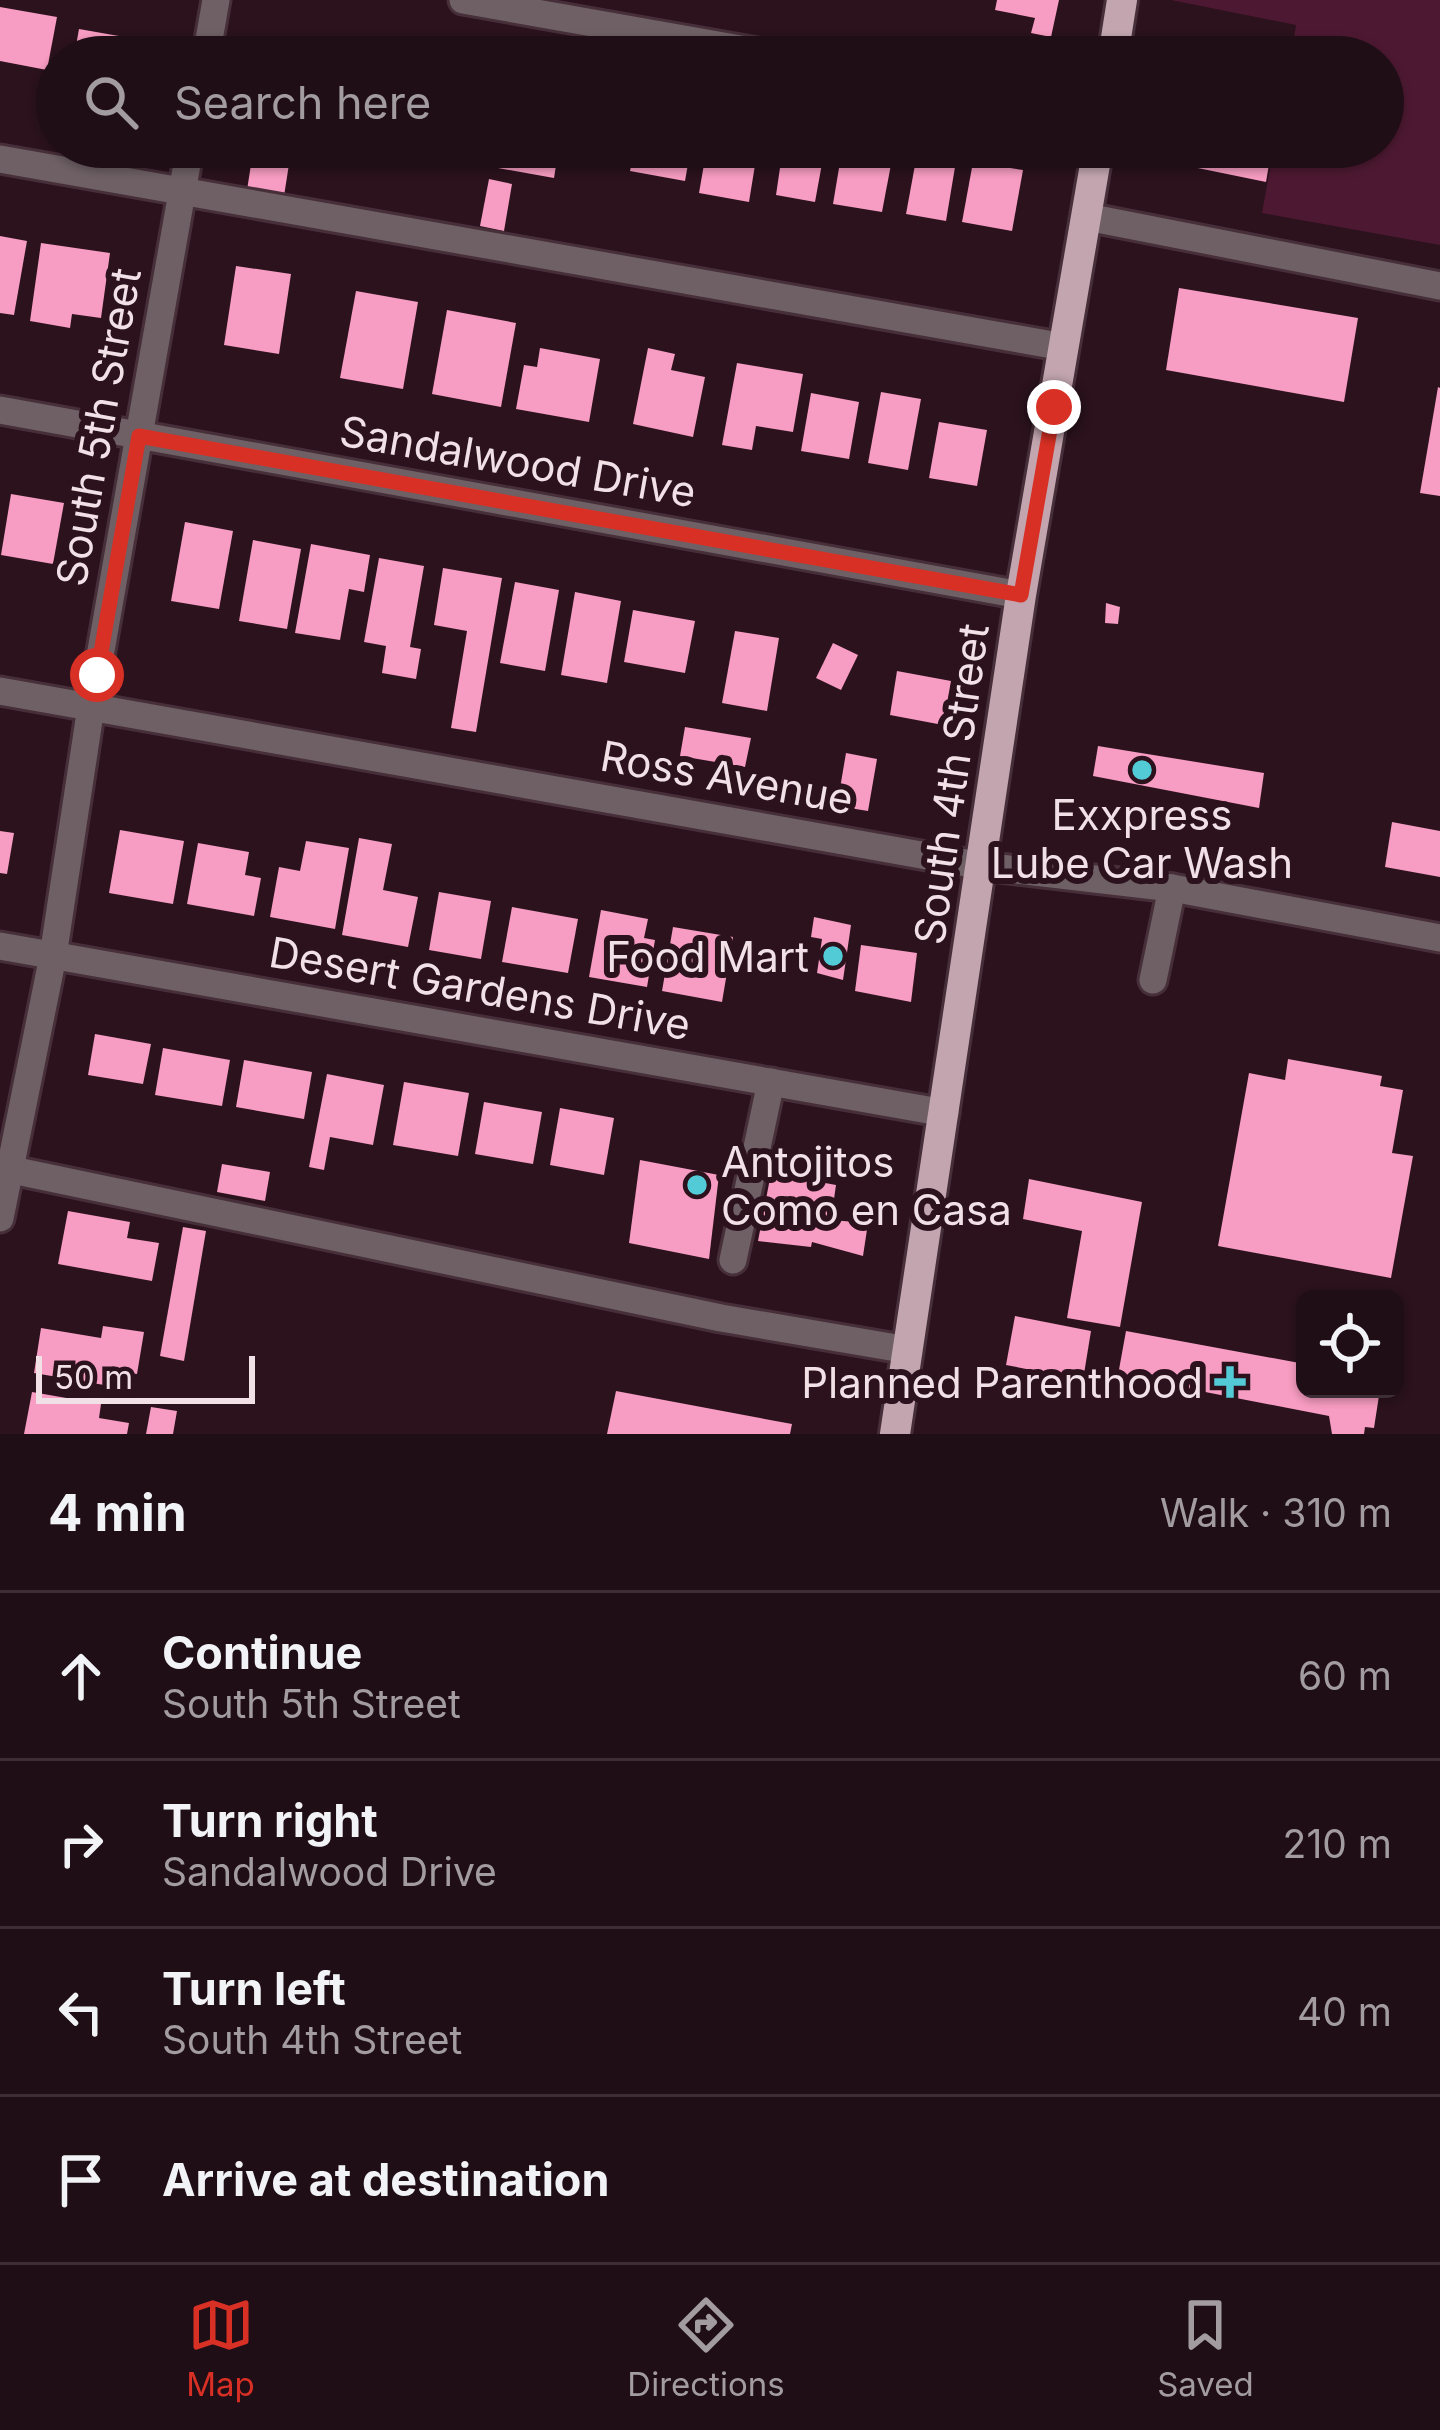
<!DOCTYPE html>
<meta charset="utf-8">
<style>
body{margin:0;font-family:Inter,sans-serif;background:#2d1c23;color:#f1f3f6}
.controls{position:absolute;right:36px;bottom:36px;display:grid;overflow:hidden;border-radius:18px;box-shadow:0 3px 9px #0004}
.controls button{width:108px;height:108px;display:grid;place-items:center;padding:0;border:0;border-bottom:3px solid #3d2e35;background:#200e16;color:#f1f3f6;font:60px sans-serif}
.scale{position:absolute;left:36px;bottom:30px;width:219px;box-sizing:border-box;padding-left:12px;border:6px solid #f2e0e7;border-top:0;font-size:33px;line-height:42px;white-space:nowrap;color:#f2e0e7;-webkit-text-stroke:9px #2b121d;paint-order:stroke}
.stop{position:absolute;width:36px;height:36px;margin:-27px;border:9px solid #d93025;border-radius:50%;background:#fff}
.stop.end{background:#d93025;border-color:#fff;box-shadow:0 3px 12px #0008}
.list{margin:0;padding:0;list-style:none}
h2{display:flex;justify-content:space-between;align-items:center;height:156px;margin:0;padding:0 48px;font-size:51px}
h2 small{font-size:39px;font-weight:400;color:#a29ca1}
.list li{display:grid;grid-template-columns:78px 1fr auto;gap:36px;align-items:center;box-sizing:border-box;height:168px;padding:0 48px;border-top:3px solid #3d2e35}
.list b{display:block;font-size:45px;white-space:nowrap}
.list p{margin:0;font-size:39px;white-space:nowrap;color:#a29ca1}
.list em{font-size:39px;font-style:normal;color:#a29ca1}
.icon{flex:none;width:66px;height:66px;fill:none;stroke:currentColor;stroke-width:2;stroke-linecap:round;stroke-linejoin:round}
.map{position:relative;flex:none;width:1440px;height:1434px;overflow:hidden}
.search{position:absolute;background:#200e16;box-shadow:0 3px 9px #0004;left:36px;right:36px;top:36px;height:132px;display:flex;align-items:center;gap:30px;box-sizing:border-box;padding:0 42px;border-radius:66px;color:#a29ca1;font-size:45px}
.sheet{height:828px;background:#200e16}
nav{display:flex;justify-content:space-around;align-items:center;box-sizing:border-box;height:168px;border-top:3px solid #3d2e35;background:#200e16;font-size:33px;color:#a29ca1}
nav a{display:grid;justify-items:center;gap:6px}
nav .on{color:#d93025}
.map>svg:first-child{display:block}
.green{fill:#4d1932}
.building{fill:#f79cc2}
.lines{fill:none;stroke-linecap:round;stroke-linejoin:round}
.minor-casing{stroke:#472f39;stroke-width:33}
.major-casing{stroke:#472f39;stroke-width:36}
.minor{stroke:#6e6065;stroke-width:27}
.major{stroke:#c2a5af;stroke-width:30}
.route{stroke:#d93025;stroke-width:15}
.poi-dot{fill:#52cbd7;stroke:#2b121d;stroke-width:4.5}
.labels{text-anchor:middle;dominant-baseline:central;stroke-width:12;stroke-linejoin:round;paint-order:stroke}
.street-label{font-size:42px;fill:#f2e0e7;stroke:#2b121d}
.poi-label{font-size:42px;fill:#f2e0e7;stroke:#2b121d;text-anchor:end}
</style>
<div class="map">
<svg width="1440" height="1434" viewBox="0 0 1440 1434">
<rect width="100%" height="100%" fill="#2b121d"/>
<!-- green -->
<path class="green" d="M 1440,0 L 1440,245 L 1262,213 L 1274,147 L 1383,147 L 1383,57 L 1291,57 L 1296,25 L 1171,0 Z"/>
<!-- building -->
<g class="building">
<path d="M 997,0 L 1059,0 L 1051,37 L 1031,33 L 1035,18 L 995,10 Z"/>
<path d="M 0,7 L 57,17 L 47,70 L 0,61 Z"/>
<path d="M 79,29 L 153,42 L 151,57 L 74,57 Z"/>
<path d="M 247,41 L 306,52 L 306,57 L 244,57 Z"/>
<path d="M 1245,46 L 1286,52 L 1285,57 L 1243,57 Z"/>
<path d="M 430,147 L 480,147 L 477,164 L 428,155 Z"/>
<path d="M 502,147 L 559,147 L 554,178 L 498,168 Z"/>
<path d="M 564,147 L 623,147 L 621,159 Z"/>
<path d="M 635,147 L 691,147 L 685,181 L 630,171 Z"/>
<path d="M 707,147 L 745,147 L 742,163 L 755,165 L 749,202 L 699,193 Z"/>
<path d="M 775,147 L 825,147 L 815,202 L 776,195 L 781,161 L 773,160 Z"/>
<path d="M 1191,147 L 1272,147 L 1266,182 L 1188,166 Z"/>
<path d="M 842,150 L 892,159 L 882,212 L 833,204 Z"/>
<path d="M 917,154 L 956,161 L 946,221 L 906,214 Z"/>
<path d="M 252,158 L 289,164 L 284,196 L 247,190 Z"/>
<path d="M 973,162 L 1023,170 L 1012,231 L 962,222 Z"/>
<path d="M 489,179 L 512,184 L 504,231 L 480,226 Z"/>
<path d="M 0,236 L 27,241 L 14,315 L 0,313 Z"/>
<path d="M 41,243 L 110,253 L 101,318 L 72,314 L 70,328 L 30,321 Z"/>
<path d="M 236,266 L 291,274 L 279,354 L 224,345 Z"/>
<path d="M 1179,288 L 1358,318 L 1344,402 L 1166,370 Z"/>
<path d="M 356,291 L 418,302 L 403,389 L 340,378 Z"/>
<path d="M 447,310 L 516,323 L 501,407 L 432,394 Z"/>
<path d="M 540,348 L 600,359 L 589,422 L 516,409 L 524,365 L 537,367 Z"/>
<path d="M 648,348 L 675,354 L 671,370 L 705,377 L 693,437 L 633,424 Z"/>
<path d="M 737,363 L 803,374 L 793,432 L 756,426 L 752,450 L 722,445 Z"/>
<path d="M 1438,387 L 1440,388 L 1440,496 L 1420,493 Z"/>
<path d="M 881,392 L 921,399 L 908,470 L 868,463 Z"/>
<path d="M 811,393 L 859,402 L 849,459 L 801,451 Z"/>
<path d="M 939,422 L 987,430 L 977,486 L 929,478 Z"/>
<path d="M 11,494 L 64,503 L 53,564 L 1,555 Z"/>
<path d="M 185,522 L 233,531 L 219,609 L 171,601 Z"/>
<path d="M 253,540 L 301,549 L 287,629 L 239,621 Z"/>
<path d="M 311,544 L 370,555 L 364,592 L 349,589 L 340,640 L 295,633 Z"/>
<path d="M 379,558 L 424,566 L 410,647 L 421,649 L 416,679 L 382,673 L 386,646 L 364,642 Z"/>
<path d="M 443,568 L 502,578 L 476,732 L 451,728 L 467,631 L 434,625 Z"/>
<path d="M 515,582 L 559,590 L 545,671 L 500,663 Z"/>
<path d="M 575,592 L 621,601 L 607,683 L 561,675 Z"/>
<path d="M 1106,603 L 1120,607 L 1118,624 L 1105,623 Z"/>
<path d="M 633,610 L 695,621 L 685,673 L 624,662 Z"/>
<path d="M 735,631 L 779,638 L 767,711 L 722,703 Z"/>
<path d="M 833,643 L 858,655 L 841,690 L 816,678 Z"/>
<path d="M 897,671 L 951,681 L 943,725 L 890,715 Z"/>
<path d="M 685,727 L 751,738 L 745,767 L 680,756 Z"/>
<path d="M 1098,746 L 1264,773 L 1259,808 L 1093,776 Z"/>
<path d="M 846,753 L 877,759 L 868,811 L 837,806 Z"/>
<path d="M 1392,822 L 1440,831 L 1440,877 L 1385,867 Z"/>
<path d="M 120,830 L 184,841 L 173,904 L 109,893 Z"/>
<path d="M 0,831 L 14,833 L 7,874 L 0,873 Z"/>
<path d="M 359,838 L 392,844 L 383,890 L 418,897 L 408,947 L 342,935 Z"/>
<path d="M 306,841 L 349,848 L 335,929 L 270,917 L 279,867 L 300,871 Z"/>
<path d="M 198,843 L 249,852 L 245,875 L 261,878 L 254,916 L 187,904 Z"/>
<path d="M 439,892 L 491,901 L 481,959 L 429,950 Z"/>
<path d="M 512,907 L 578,919 L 568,973 L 502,962 Z"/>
<path d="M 601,910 L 648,919 L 644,938 L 655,940 L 647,987 L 589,977 Z"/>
<path d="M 814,917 L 851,925 L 843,980 L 817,973 L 822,939 L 811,937 Z"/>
<path d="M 673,927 L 733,937 L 722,1002 L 662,991 Z"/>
<path d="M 861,945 L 917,953 L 911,1002 L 855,991 Z"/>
<path d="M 95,1034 L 151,1044 L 143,1084 L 88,1075 Z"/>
<path d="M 163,1048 L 230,1060 L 222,1106 L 155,1095 Z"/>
<path d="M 1288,1059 L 1382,1076 L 1380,1086 L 1403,1090 L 1392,1153 L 1413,1156 L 1391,1278 L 1218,1246 L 1249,1073 L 1285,1080 Z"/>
<path d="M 244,1060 L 312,1072 L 304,1119 L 236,1107 Z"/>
<path d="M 327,1074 L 384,1085 L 373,1145 L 330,1137 L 324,1170 L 309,1167 Z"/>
<path d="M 404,1082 L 469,1093 L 458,1156 L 393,1145 Z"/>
<path d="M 484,1102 L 542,1112 L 533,1164 L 475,1154 Z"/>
<path d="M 560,1108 L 614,1118 L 604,1175 L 550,1165 Z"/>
<path d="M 640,1160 L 719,1175 L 709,1259 L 629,1243 Z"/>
<path d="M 222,1164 L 270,1172 L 265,1201 L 217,1192 Z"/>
<path d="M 771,1173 L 836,1185 L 831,1220 L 868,1223 L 863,1256 L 812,1242 L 811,1247 L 758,1241 Z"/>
<path d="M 1029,1179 L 1142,1202 L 1120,1327 L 1067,1318 L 1082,1231 L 1023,1219 Z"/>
<path d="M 68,1211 L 130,1222 L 127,1238 L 159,1243 L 152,1281 L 58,1264 Z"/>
<path d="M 183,1227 L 206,1231 L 184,1361 L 160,1356 Z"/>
<path d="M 1015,1316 L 1091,1331 L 1083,1380 L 1006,1365 Z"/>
<path d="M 103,1326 L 144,1332 L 137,1374 L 107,1370 L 104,1385 L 34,1373 L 41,1328 L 101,1338 Z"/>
<path d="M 1126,1331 L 1305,1364 L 1305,1389 L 1380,1389 L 1374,1428 L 1365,1427 L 1364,1434 L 1332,1434 L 1329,1416 L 1118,1375 Z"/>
<path d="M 616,1391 L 792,1424 L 790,1434 L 607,1434 Z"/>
<path d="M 32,1392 L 101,1404 L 99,1418 L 129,1423 L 127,1434 L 24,1434 Z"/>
<path d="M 151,1407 L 177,1411 L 173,1434 L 146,1434 Z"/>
</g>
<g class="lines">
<defs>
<g id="minor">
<path d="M 463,0 L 785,57"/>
<path d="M 206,57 L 216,0"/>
<path d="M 0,159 L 1064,347"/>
<path d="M 1087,217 L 1440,286"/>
<path d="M 0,410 L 1021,595"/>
<path d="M 0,691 L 983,866 L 1172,888 L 1440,938"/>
<path d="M 0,946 L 945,1113"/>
<path d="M 1153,980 L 1172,888"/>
<path d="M 12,1170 L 721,1318 L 908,1350"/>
<path d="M 0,1218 L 53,956 L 91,707 L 190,147"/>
<path d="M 733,1260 L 771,1082"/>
</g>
<g id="major">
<path d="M 1113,57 L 1122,0"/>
<path d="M 895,1434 L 1021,595 L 1098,147"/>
</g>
</defs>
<!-- minor casing -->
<use href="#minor" class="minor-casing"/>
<!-- major casing -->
<use href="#major" class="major-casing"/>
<!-- minor -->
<use href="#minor" class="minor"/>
<!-- major -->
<use href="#major" class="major"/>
</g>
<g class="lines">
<!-- route -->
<path class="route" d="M 97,675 L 139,436 L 1021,595 L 1054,407"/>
</g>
<!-- markers -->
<g class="poi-dot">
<circle cx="1142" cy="770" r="12"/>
<circle cx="833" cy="956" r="12"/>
<circle cx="697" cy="1185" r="12"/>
<path d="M1224 1364h12v12h12v12h-12v12h-12v-12h-12v-12h12z"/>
</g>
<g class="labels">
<!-- street labels -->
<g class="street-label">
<text transform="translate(98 427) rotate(-80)">South 5th Street</text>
<text transform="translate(518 461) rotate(10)">Sandalwood Drive</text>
<text transform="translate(727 777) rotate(10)">Ross Avenue</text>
<text transform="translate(951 784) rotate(-82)">South 4th Street</text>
<text transform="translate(480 988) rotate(10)">Desert Gardens Drive</text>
</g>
<!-- poi labels -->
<g class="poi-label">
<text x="1142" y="814" text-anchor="middle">Exxpress<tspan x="1142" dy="48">Lube Car Wash</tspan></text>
<text x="809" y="956">Food Mart</text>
<text x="721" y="1161" text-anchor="start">Antojitos<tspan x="721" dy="48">Como en Casa</tspan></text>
<text x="1203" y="1382">Planned Parenthood</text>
</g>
</g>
</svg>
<div class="controls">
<button><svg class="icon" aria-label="locate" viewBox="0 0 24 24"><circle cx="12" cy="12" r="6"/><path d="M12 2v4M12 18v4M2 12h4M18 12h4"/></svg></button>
</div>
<div class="scale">50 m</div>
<div class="stop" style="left:97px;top:675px"></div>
<div class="stop end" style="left:1054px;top:407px"></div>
<div class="search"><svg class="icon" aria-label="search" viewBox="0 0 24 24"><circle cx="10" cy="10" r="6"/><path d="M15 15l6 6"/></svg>Search here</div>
</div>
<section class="sheet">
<h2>4 min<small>Walk · 310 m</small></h2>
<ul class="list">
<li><svg class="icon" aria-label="ahead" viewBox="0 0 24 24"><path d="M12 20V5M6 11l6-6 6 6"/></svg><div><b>Continue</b><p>South 5th Street</p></div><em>60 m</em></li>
<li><svg class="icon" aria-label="right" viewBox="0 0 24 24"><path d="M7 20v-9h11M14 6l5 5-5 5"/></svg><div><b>Turn right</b><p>Sandalwood Drive</p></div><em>210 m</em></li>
<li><svg class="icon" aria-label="left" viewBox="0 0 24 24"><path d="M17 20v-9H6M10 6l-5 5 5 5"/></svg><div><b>Turn left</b><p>South 4th Street</p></div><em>40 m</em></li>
<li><svg class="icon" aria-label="arrive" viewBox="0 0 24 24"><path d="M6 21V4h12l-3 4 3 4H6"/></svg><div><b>Arrive at destination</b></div></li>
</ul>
</section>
<nav>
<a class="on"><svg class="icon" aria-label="map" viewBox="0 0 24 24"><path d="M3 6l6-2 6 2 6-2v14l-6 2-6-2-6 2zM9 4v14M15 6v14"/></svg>Map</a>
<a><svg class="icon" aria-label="directions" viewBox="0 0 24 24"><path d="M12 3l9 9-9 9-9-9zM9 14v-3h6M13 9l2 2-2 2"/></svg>Directions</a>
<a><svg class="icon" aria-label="saved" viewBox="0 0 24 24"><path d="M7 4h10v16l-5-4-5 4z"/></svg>Saved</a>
</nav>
